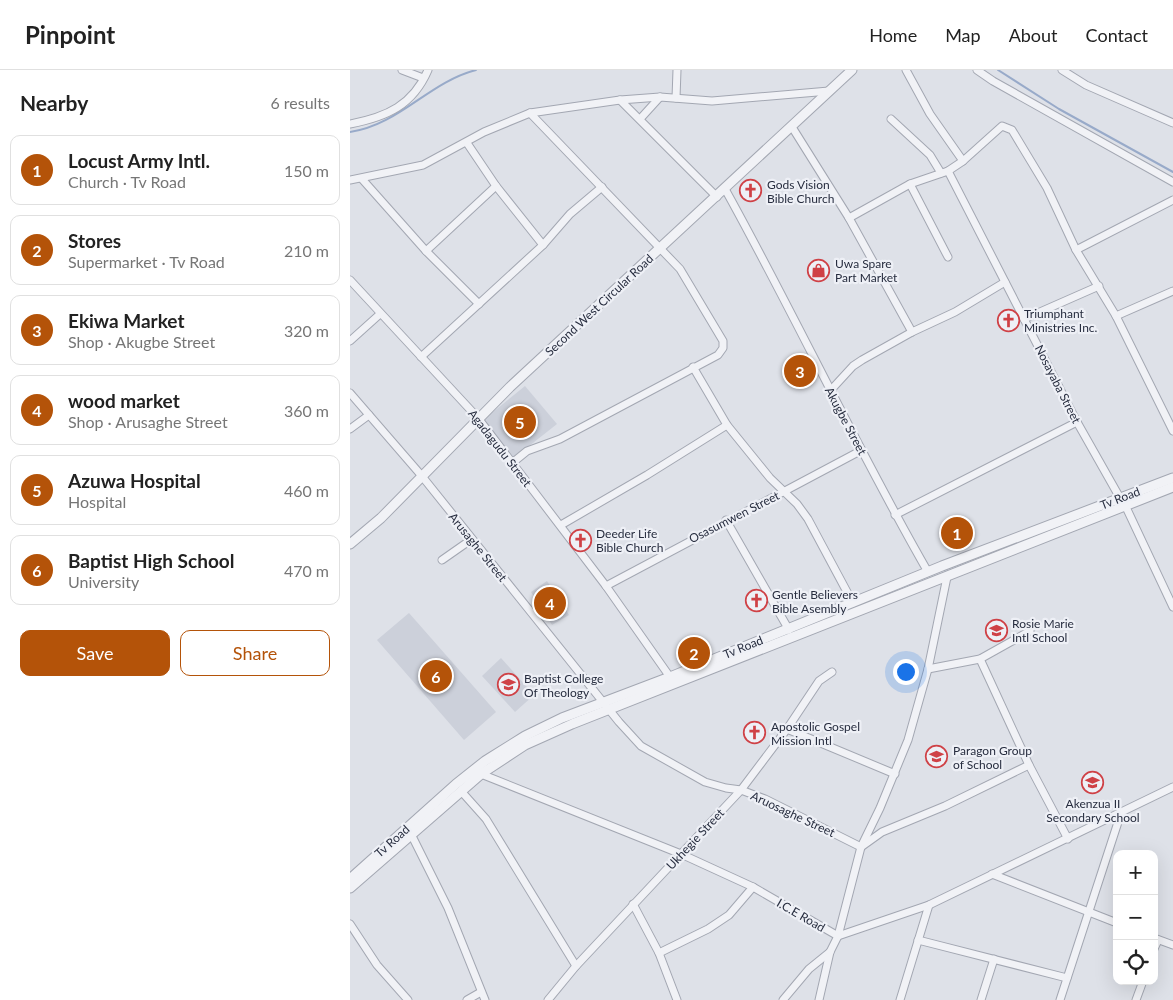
<!DOCTYPE html>
<meta charset="utf-8">
<style>
body{margin:0;font-family:Lato,sans-serif;background:#f2f2f2;color:#222}
.controls{position:absolute;right:15px;bottom:15px;display:grid;overflow:hidden;border-radius:10px;box-shadow:0 5px 20px #0002}
.controls button{width:45px;height:45px;display:grid;place-items:center;padding:0;border:0;border-bottom:1px solid #e0e0e0;background:#fff;color:#222;font:25px sans-serif}
.you{position:absolute;left:555px;top:601px;width:18px;height:18px;margin:-12px;border:4px solid #fff;border-radius:50%;background:#1a73e8;box-shadow:0 0 0 8px #1a73e833}
.badge{display:grid;place-items:center;width:32px;height:32px;border-radius:50%;background:#b45309;color:#fff;font-size:16px;font-weight:700}
.pin{position:absolute;translate:-50% -50%;border:2px solid #fff;box-shadow:0 1px 5px #0006}
.list{margin:0;padding:0;list-style:none}
h2{display:flex;justify-content:space-between;align-items:center;height:65px;margin:0;padding:0 20px;font-size:21px}
h2 small{font-size:16px;font-weight:400;color:#767676}
.list li{display:grid;grid-template-columns:32px 1fr auto;gap:15px;align-items:center;box-sizing:border-box;height:70px;margin:0 10px 10px;padding:0 10px;border:1px solid #e0e0e0;border-radius:10px}
.list b{display:block;font-size:19px;white-space:nowrap}
.list p{margin:0;font-size:16px;white-space:nowrap;color:#767676}
.list em{font-size:16px;font-style:normal;color:#767676}
.actions{display:flex;gap:10px;padding:15px 20px}
.actions a{flex:1;padding:11px 0;border:1px solid #b45309;border-radius:10px;text-align:center;font-size:18px;color:#b45309}
.actions .main{background:#b45309;color:#fff}
.icon{flex:none;width:28px;height:28px;fill:none;stroke:currentColor;stroke-width:2;stroke-linecap:round;stroke-linejoin:round}
.map{position:relative;flex:none;width:823px;height:930px;overflow:hidden}
header{display:flex;align-items:center;gap:30px;box-sizing:border-box;height:70px;padding:0 25px;background:#fff;border-bottom:1px solid #e0e0e0}
header strong{font-size:24px}
nav{display:flex;gap:28px;margin-inline-start:auto;font-size:18px}
main{display:flex}
aside{flex:1;background:#fff}
.map>svg:first-child{display:block}
.built{fill:#ccd0da}
.lines{fill:none;stroke-linecap:round;stroke-linejoin:round}
.stream{stroke:#98aac9;stroke-width:2}
.minor-casing{stroke:#a3a7b2;stroke-width:9}
.tertiary-casing{stroke:#a3a7b2;stroke-width:11}
.minor{stroke:#f1f2f6;stroke-width:7}
.tertiary{stroke:#f1f2f6;stroke-width:9}
.labels{text-anchor:middle;dominant-baseline:central;stroke-width:4.5;stroke-linejoin:round;paint-order:stroke}
.poi-label{font-size:12px;fill:#272d3f;stroke:#eef0f6;text-anchor:start}
.street-label{font-size:12px;fill:#272d3f;stroke:#eef0f6}
</style>
<header>
<strong>Pinpoint</strong>
<nav><a>Home</a><a>Map</a><a>About</a><a>Contact</a></nav>
</header>
<main>
<aside>
<h2>Nearby<small>6 results</small></h2>
<ul class="list">
<li><span class="badge">1</span><div><b>Locust Army Intl.</b><p>Church · Tv Road</p></div><em>150 m</em></li>
<li><span class="badge">2</span><div><b>Stores</b><p>Supermarket · Tv Road</p></div><em>210 m</em></li>
<li><span class="badge">3</span><div><b>Ekiwa Market</b><p>Shop · Akugbe Street</p></div><em>320 m</em></li>
<li><span class="badge">4</span><div><b>wood market</b><p>Shop · Arusaghe Street</p></div><em>360 m</em></li>
<li><span class="badge">5</span><div><b>Azuwa Hospital</b><p>Hospital</p></div><em>460 m</em></li>
<li><span class="badge">6</span><div><b>Baptist High School</b><p>University</p></div><em>470 m</em></li>
</ul>
<div class="actions"><a class="main">Save</a><a>Share</a></div>
</aside>
<div class="map">
<svg width="823" height="930" viewBox="0 0 823 930">
<rect width="100%" height="100%" fill="#dee1e8"/>
<!-- built -->
<g class="built">
<path d="M 175,316 L 207,354 L 164,388 L 133,350 Z"/>
<path d="M 197,511 L 219,545 L 202,555 L 181,522 Z"/>
<path d="M 59,543 L 146,642 L 114,670 L 27,570 Z"/>
<path d="M 151,588 L 184,625 L 165,642 L 132,606 Z"/>
</g>
<g class="lines">
<!-- stream -->
<g class="stream">
<path d="M 648,0 L 709,39 L 823,102"/>
<path d="M 0,62 C 49,55 79,12 126,0"/>
</g>
<defs>
<g id="minor">
<path d="M 52,0 L 73,8"/>
<path d="M 556,0 L 580,44 L 613,91"/>
<path d="M 627,0 L 643,11 L 823,112"/>
<path d="M 712,0 L 736,15 L 823,53"/>
<path d="M 326,28 L 327,0"/>
<path d="M 270,30 L 367,127"/>
<path d="M 290,49 L 310,27"/>
<path d="M 541,49 L 580,85 L 591,103"/>
<path d="M 0,54 C 37,47 63,35 78,0"/>
<path d="M 442,57 L 499,148 L 562,262"/>
<path d="M 117,73 L 146,116 L 193,175"/>
<path d="M 598,101 L 613,91 L 652,56 L 662,60 L 697,118 L 726,180 L 766,246 L 823,361"/>
<path d="M 12,109 L 76,181 L 129,234"/>
<path d="M 0,110 L 73,95 L 134,62 L 180,43 L 270,30 L 310,27 L 362,31 L 479,21"/>
<path d="M 560,114 L 598,187"/>
<path d="M 375,119 C 445,245 506,377 578,502"/>
<path d="M 499,148 L 560,114 L 598,101 L 727,352 L 770,428"/>
<path d="M 726,180 L 823,130"/>
<path d="M 76,181 L 146,116"/>
<path d="M 0,210 L 128,348 L 256,516 L 320,607"/>
<path d="M 766,246 L 823,221"/>
<path d="M 674,249 L 749,216"/>
<path d="M 0,271 L 30,244"/>
<path d="M 71,287 L 193,175 L 220,144 L 252,117"/>
<path d="M 343,297 L 377,355 L 420,408 L 447,434 L 458,449 L 503,533"/>
<path d="M 480,321 L 503,296 L 512,290 L 562,262 L 605,242 L 655,212"/>
<path d="M 0,323 L 71,405 L 269,652 L 291,676 L 355,712 L 376,718 L 391,720 L 415,729 L 511,777 L 532,762 L 595,736 L 679,695"/>
<path d="M 0,359 L 19,345"/>
<path d="M 161,394 L 177,381 L 210,369 L 368,285 L 373,278 L 373,271 L 330,199 L 180,43"/>
<path d="M 775,435 L 823,537"/>
<path d="M 545,445 L 727,352"/>
<path d="M 376,450 L 439,560"/>
<path d="M 211,455 L 297,405 L 377,355"/>
<path d="M 92,490 L 122,469"/>
<path d="M 256,516 L 512,380"/>
<path d="M 630,589 L 679,695 L 718,769"/>
<path d="M 578,599 L 630,589 L 680,561"/>
<path d="M 437,659 L 545,704"/>
<path d="M 131,704 L 331,784 L 403,817 L 488,866 L 579,835 L 823,717"/>
<path d="M 111,721 L 136,749 L 226,896"/>
<path d="M 61,764 L 98,838 L 135,930"/>
<path d="M 642,804 L 767,853"/>
<path d="M 283,834 L 309,883 L 327,930"/>
<path d="M 0,854 L 27,895 L 58,930"/>
<path d="M 804,868 L 823,875"/>
<path d="M 568,870 L 717,908"/>
<path d="M 804,879 L 808,870"/>
<path d="M 309,883 L 358,859 L 379,845 L 403,817"/>
<path d="M 117,930 L 131,922"/>
<path d="M 198,930 L 226,896 L 391,720 L 437,659 L 469,611 L 482,602"/>
<path d="M 433,930 L 459,899 L 480,882"/>
<path d="M 469,930 L 480,882 L 488,866 L 511,777 L 530,738 L 558,670 L 578,599 L 597,507"/>
<path d="M 550,930 L 579,835"/>
<path d="M 631,930 L 644,889"/>
<path d="M 710,930 L 771,743"/>
<path d="M 786,930 L 793,911"/>
</g>
<g id="tertiary">
<path d="M 0,474 L 31,448 L 160,317 L 502,0"/>
<path d="M 0,809 L 106,714 L 135,691 L 175,666 L 212,648 L 320,607 L 592,496 L 823,408"/>
<path d="M 0,818 L 131,704 L 175,675 L 222,654 L 823,417"/>
</g>
</defs>
<!-- minor casing -->
<use href="#minor" class="minor-casing"/>
<!-- tertiary casing -->
<use href="#tertiary" class="tertiary-casing"/>
<!-- minor -->
<use href="#minor" class="minor"/>
<!-- tertiary -->
<use href="#tertiary" class="tertiary"/>
</g>
<!-- icons -->
<defs>
<symbol id="church-ring" viewBox="-11 -11 22 22"><circle r="9.5" fill="#eef0f6" stroke="#cf4146" stroke-width="1.5"/><path d="M-1.2-6h2.4v3.5h3.3v2.4h-3.3V6h-2.4V-.1h-3.3v-2.4h3.3Z" fill="#cf4146"/></symbol>
<symbol id="shop-ring" viewBox="-11 -11 22 22"><circle r="9.5" fill="#eef0f6" stroke="#cf4146" stroke-width="1.5"/><path d="M-5-2.5h2.3a2.7 3.5 0 0 1 5.4 0H5L5.5 6h-11ZM-1.5-2.5h3a1.5 2.3 0 0 0-3 0Z" fill="#cf4146"/></symbol>
<symbol id="school-ring" viewBox="-11 -11 22 22"><circle r="9.5" fill="#eef0f6" stroke="#cf4146" stroke-width="1.5"/><path d="M0-5L7-2L0 1L-7-2ZM-4 1L0 2.5L4 1V4Q0 6-4 4Z" fill="#cf4146"/></symbol>
<symbol id="university-ring" viewBox="-11 -11 22 22"><circle r="9.5" fill="#eef0f6" stroke="#cf4146" stroke-width="1.5"/><path d="M0-5L7-2L0 1L-7-2ZM-4 1L0 2.5L4 1V4Q0 6-4 4Z" fill="#cf4146"/></symbol>
</defs>
<g fill-rule="evenodd">
<use href="#church-ring" x="388" y="108" width="25" height="25"/>
<use href="#shop-ring" x="456" y="188" width="25" height="25"/>
<use href="#church-ring" x="646" y="238" width="25" height="25"/>
<use href="#church-ring" x="218" y="458" width="25" height="25"/>
<use href="#church-ring" x="394" y="518" width="25" height="25"/>
<use href="#school-ring" x="634" y="548" width="25" height="25"/>
<use href="#university-ring" x="146" y="602" width="25" height="25"/>
<use href="#church-ring" x="392" y="650" width="25" height="25"/>
<use href="#school-ring" x="574" y="674" width="25" height="25"/>
<use href="#school-ring" x="730" y="700" width="25" height="25"/>
</g>
<g class="labels">
<!-- poi labels -->
<g class="poi-label">
<text x="417" y="114">Gods Vision<tspan x="417" dy="14">Bible Church</tspan></text>
<text x="485" y="193">Uwa Spare<tspan x="485" dy="14">Part Market</tspan></text>
<text x="674" y="243">Triumphant<tspan x="674" dy="14">Ministries Inc.</tspan></text>
<text x="246" y="463">Deeder Life<tspan x="246" dy="14">Bible Church</tspan></text>
<text x="422" y="524">Gentle Believers<tspan x="422" dy="14">Bible Asembly</tspan></text>
<text x="662" y="553">Rosie Marie<tspan x="662" dy="14">Intl School</tspan></text>
<text x="174" y="608">Baptist College<tspan x="174" dy="14">Of Theology</tspan></text>
<text x="421" y="656">Apostolic Gospel<tspan x="421" dy="14">Mission Intl</tspan></text>
<text x="603" y="680">Paragon Group<tspan x="603" dy="14">of School</tspan></text>
<text x="743" y="733" text-anchor="middle">Akenzua II<tspan x="743" dy="14">Secondary School</tspan></text>
</g>
<!-- street labels -->
<g class="street-label">
<text transform="translate(249 235) rotate(-43)">Second West Circular Road</text>
<text transform="translate(708 314) rotate(63)">Nosayaba Street</text>
<text transform="translate(496 351) rotate(62)">Akugbe Street</text>
<text transform="translate(150 378) rotate(52)">Agadagudu Street</text>
<text transform="translate(770 428) rotate(-21)">Tv Road</text>
<text transform="translate(384 447) rotate(-27)">Osasumwen Street</text>
<text transform="translate(128 477) rotate(51)">Arusaghe Street</text>
<text transform="translate(393 577) rotate(-22)">Tv Road</text>
<text transform="translate(443 744) rotate(25)">Aruosaghe Street</text>
<text transform="translate(345 769) rotate(-47)">Ukhegie Street</text>
<text transform="translate(42 771) rotate(-42)">Tv Road</text>
<text transform="translate(451 845) rotate(30)">I.C.E Road</text>
</g>
</g>
</svg>
<div class="controls">
<button>+</button>
<button>−</button>
<button><svg class="icon" aria-label="locate" viewBox="0 0 24 24"><circle cx="12" cy="12" r="6"/><path d="M12 2v4M12 18v4M2 12h4M18 12h4"/></svg></button>
</div>
<div class="you"></div>
<div class="pin badge" style="left:607px;top:463px">1</div>
<div class="pin badge" style="left:344px;top:583px">2</div>
<div class="pin badge" style="left:450px;top:301px">3</div>
<div class="pin badge" style="left:200px;top:533px">4</div>
<div class="pin badge" style="left:170px;top:352px">5</div>
<div class="pin badge" style="left:86px;top:606px">6</div>
</div>
</main>
